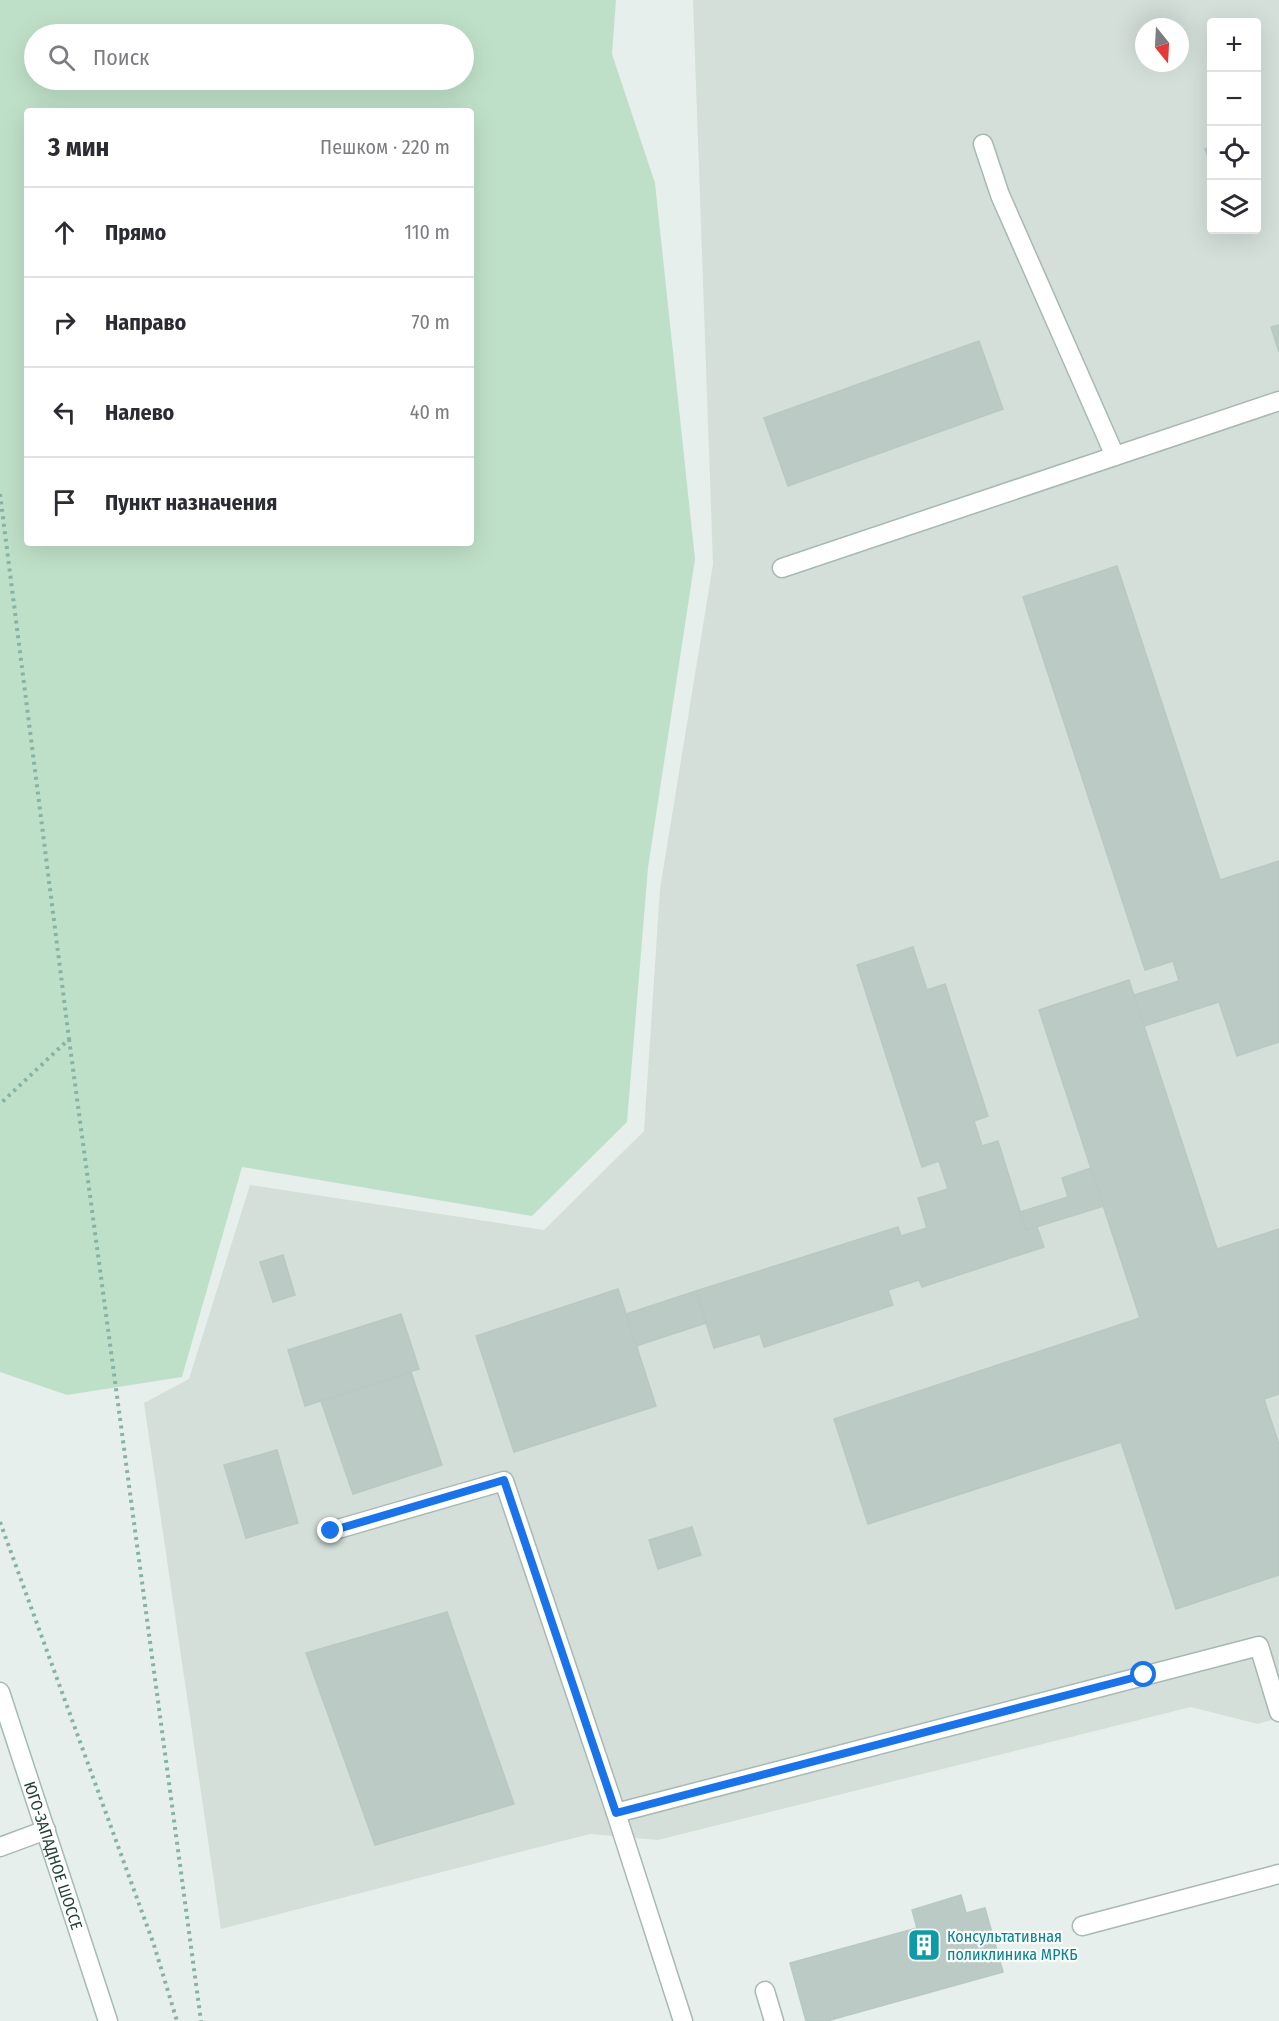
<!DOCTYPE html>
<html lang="ru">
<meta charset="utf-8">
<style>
body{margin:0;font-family:"Fira Sans Condensed",sans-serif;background:#f2f2f3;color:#2b2b33}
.controls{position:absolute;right:18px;top:18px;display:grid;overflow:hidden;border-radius:6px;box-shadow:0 6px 24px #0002}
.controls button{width:54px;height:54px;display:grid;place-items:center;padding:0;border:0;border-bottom:2px solid #e1e1e2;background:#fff;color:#2b2b33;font:30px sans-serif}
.compass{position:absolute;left:1135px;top:18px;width:54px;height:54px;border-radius:50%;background:#fff;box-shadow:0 6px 24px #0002;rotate:162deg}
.stop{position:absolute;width:18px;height:18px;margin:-14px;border:4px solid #1a73e8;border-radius:50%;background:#fff}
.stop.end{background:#1a73e8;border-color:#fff;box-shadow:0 2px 6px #0008}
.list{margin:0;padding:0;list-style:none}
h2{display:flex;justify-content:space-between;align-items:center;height:78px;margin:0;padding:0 24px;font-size:26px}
h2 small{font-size:20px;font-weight:400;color:#7c7c81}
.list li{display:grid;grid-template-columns:39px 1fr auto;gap:18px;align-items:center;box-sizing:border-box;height:90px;padding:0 24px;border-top:2px solid #e1e1e2}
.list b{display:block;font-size:22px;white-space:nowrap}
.list em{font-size:20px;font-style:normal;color:#7c7c81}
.icon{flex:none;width:33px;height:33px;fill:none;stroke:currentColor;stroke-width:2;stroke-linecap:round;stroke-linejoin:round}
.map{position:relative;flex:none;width:1279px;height:2021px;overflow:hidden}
.search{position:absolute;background:#fff;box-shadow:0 6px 24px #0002;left:24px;top:24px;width:450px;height:66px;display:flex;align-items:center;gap:15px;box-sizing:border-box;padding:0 21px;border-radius:33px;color:#7c7c81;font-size:22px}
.panel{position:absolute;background:#fff;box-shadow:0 6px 24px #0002;left:24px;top:108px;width:450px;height:438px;border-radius:6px}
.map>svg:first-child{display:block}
.built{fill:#d4dfda;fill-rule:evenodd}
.green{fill:#bfe0c8;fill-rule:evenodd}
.building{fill:#bbcac4;stroke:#b8c9c2;stroke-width:1.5}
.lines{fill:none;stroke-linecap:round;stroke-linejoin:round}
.service-casing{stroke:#a8b8b2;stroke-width:21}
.secondary-casing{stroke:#a4bbb3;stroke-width:21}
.path{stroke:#86b3a5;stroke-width:4;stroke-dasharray:3 4.5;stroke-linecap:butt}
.service{stroke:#fff;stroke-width:18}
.secondary{stroke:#fff;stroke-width:18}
.route{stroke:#1a73e8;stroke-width:8}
.labels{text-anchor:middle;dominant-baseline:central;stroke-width:4.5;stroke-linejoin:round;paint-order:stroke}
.street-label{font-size:16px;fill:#24423a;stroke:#f7fbf9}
.culture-label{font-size:16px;fill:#0d838f;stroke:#f7fbf9;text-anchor:start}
</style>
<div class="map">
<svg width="1279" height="2021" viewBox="0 0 1279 2021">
<rect width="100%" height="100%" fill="#e6efeb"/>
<!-- built -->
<path class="built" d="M 693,0 L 1279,0 L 1279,1718 L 1258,1724 L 1191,1707 L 658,1840 L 590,1834 L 221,1929 L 144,1403 L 189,1379 L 250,1185 L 544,1230 L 644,1131 L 660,889 L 713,564 ZM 1212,22 L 1256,22 L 1256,230 L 1212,230 ZM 1144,27 L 1180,27 L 1180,63 L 1144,63 Z"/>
<!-- green -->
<path class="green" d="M 0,0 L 616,0 L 612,54 L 655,183 L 695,559 L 648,868 L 627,1122 L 532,1216 L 242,1167 L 182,1377 L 67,1395 L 0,1372 ZM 34,34 L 464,34 L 464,80 L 34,80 ZM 27,111 L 471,111 L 471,543 L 27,543 Z"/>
<!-- building -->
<g class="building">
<path d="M 1212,146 L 1212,167 L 1205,149 Z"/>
<path d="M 1279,325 L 1279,352 L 1271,327 Z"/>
<path d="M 979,341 L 1003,409 L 788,486 L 764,418 Z"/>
<path d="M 1117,566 L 1220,880 L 1279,861 L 1279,1042 L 1237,1056 L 1219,1002 L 1144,1026 L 1134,995 L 1179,981 L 1173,961 L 1145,970 L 1023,597 Z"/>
<path d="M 913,947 L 927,990 L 945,984 L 988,1116 L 974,1121 L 982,1146 L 998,1141 L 1026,1230 L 1037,1227 L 1044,1247 L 922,1287 L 919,1280 L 888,1290 L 893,1305 L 764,1347 L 760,1334 L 714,1348 L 696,1291 L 898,1227 L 901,1236 L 927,1228 L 918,1198 L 948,1189 L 939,1161 L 922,1167 L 857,965 Z"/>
<path d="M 1129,980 L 1217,1249 L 1279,1229 L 1279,1394 L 1264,1399 L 1279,1444 L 1279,1575 L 1176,1609 L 1121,1442 L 868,1524 L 834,1419 L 1140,1318 L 1039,1010 Z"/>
<path d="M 1091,1168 L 1104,1206 L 1026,1230 L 1020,1212 L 1068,1197 L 1062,1178 Z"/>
<path d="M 283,1255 L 295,1295 L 273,1302 L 260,1262 Z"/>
<path d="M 618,1289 L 656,1406 L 514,1452 L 476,1336 Z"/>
<path d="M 696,1291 L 706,1323 L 636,1346 L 626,1314 Z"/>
<path d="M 401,1314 L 419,1369 L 305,1406 L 288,1350 Z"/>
<path d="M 411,1372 L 442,1465 L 353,1494 L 321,1401 Z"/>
<path d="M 277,1450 L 298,1523 L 246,1538 L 224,1465 Z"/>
<path d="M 692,1527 L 701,1555 L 658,1569 L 649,1540 Z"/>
<path d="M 447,1612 L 514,1804 L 375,1845 L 306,1653 Z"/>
<path d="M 961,1895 L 966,1913 L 985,1908 L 1003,1972 L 827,2021 L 806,2021 L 790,1963 L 917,1928 L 912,1910 Z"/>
</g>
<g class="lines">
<defs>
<g id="service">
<path d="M 983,144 L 1000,195 L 1115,456"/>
<path d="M 782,568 L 1279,401"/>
<path d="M 331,1531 L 504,1481 L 616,1813 L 683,2021"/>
<path d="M 616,1813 L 1259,1646 L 1279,1712"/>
<path d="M 0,1847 L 46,1830"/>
<path d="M 1082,1926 L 1279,1874"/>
<path d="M 765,1991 L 774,2021"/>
</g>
<g id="secondary">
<path id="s1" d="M 0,1692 L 108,2021"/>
</g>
</defs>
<!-- service casing -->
<use href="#service" class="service-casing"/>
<!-- secondary casing -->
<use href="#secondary" class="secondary-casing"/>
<!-- path -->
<g class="path">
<path d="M 0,494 L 69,1039 L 0,1104"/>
<path d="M 69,1039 L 201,2021"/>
<path d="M 0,1522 L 154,1945 L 177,2021"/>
</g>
<!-- service -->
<use href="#service" class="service"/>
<!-- secondary -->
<use href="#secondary" class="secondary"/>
</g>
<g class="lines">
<!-- route -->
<path class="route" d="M 331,1531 L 504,1480 L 616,1813 L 1144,1675"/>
</g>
<!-- icons -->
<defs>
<symbol id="building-square" viewBox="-11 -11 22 22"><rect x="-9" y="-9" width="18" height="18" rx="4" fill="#0f9aa8" stroke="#f7fbf9"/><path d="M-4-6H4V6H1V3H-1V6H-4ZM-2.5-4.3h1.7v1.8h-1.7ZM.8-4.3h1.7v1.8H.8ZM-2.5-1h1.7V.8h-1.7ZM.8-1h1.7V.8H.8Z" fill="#fff"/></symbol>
</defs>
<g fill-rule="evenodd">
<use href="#building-square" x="905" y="1926" width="38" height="38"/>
</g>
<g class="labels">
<!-- street labels -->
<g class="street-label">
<text stroke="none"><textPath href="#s1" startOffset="172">ЮГО-ЗАПАДНОЕ ШОССЕ</textPath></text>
</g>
<!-- culture labels -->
<g class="culture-label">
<text x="947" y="1936">Консультативная<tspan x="947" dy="18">поликлиника МРКБ</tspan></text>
</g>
</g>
</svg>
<div class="controls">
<button>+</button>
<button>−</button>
<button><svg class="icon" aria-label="locate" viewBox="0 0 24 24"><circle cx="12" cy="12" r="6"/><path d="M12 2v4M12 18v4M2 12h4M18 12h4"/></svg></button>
<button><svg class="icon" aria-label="layers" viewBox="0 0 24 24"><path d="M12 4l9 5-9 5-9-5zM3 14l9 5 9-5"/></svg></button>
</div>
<svg class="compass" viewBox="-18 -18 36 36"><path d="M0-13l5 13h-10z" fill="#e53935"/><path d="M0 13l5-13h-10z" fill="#7c7c81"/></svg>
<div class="stop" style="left:1144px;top:1675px"></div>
<div class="stop end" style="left:331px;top:1531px"></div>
<div class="search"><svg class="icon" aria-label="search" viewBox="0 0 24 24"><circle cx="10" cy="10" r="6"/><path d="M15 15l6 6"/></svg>Поиск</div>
<section class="panel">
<h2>3 мин<small>Пешком · 220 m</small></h2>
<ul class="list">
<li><svg class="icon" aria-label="ahead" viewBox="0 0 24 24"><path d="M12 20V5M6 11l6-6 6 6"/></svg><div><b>Прямо</b></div><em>110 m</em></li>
<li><svg class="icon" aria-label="right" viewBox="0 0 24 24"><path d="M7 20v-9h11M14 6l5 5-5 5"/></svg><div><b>Направо</b></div><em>70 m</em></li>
<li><svg class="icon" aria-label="left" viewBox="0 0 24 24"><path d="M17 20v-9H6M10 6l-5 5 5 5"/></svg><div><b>Налево</b></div><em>40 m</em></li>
<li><svg class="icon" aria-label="arrive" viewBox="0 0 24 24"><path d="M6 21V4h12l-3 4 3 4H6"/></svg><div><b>Пункт назначения</b></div></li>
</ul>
</section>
</div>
